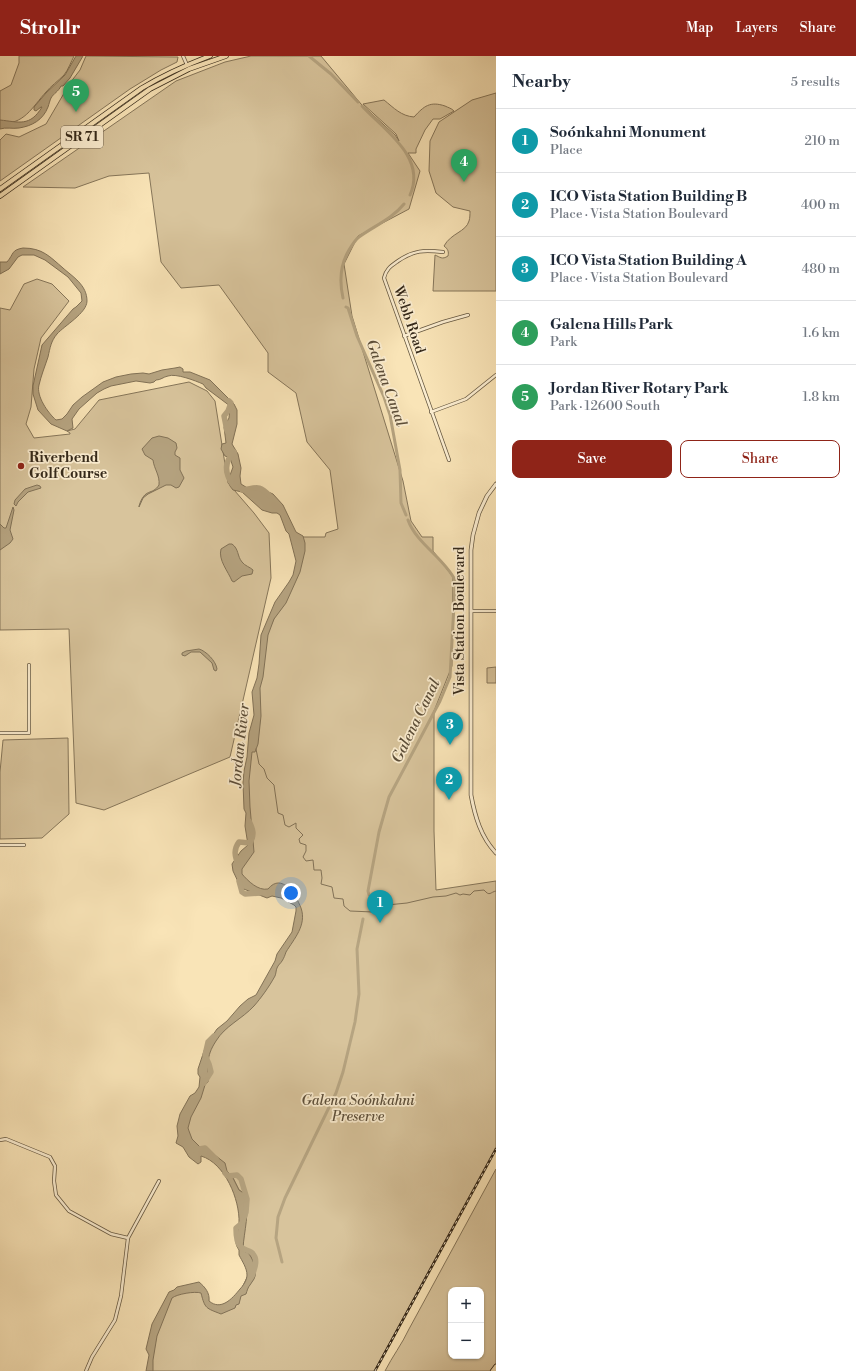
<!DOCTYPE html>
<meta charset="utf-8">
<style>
body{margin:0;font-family:"Libre Bodoni",serif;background:#f2f2f3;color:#1f2937}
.controls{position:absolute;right:12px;bottom:12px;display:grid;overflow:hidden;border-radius:8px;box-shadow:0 1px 3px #0004}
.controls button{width:36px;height:36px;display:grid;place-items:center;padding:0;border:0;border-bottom:1px solid #e0e1e3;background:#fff;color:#1f2937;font:20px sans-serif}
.you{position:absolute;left:291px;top:837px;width:14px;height:14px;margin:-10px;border:3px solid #fff;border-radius:50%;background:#1a73e8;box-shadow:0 0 0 6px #1a73e833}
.badge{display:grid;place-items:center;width:26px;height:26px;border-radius:50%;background:#8f2418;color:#fff;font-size:13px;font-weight:700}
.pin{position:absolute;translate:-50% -33px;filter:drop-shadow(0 1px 2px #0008)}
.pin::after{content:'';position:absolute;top:21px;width:14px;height:12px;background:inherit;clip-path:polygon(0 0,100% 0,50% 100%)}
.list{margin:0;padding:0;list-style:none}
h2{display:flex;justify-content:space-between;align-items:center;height:52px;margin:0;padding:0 16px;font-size:17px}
h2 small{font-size:13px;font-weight:400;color:#747a83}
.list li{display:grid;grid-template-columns:26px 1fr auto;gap:12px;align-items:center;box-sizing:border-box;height:64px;padding:0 16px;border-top:1px solid #e0e1e3}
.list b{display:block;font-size:15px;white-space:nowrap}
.list p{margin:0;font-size:13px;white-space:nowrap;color:#747a83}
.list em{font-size:13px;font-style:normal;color:#747a83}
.actions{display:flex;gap:8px;padding:12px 16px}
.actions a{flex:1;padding:9px 0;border:1px solid #8f2418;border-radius:8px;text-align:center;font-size:14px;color:#8f2418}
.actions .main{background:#8f2418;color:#fff}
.map{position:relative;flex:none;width:496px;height:1315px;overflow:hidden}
header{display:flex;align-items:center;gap:24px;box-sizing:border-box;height:56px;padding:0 20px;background:#8f2418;color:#fff}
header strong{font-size:19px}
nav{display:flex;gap:22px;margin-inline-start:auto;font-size:14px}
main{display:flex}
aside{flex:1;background:#fff}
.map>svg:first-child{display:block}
.green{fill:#d8c49c;stroke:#86765a;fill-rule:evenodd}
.water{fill:#b6a481;stroke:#827257}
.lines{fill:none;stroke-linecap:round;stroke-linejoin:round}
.stream{stroke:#827257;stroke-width:1}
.canal{stroke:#b6a481;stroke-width:3}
.river{stroke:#b6a481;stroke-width:5.5}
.minor-casing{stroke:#655740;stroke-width:4}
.tertiary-casing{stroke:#655740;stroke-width:4.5}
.primary-casing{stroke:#342819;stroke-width:5.5}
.motorway-casing{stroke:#342819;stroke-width:6}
.minor{stroke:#fbedd0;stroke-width:2.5}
.tertiary{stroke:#fbedd0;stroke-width:3}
.primary{stroke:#f9e4b7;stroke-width:4}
.motorway{stroke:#f9e4b7;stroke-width:4.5}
.rail-casing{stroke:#342819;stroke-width:2.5}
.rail{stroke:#fbedd0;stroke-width:1;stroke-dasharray:3;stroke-linecap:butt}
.poi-dot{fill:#8f2418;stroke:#fbedd0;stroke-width:1.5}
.labels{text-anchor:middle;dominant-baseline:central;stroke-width:3.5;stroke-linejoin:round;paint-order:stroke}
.shield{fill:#fbedd0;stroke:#706350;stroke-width:1}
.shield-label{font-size:13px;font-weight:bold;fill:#342819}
.street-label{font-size:14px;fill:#342819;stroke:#fbedd0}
.poi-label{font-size:14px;font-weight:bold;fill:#342819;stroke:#fbedd0;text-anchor:start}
.park-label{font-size:14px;font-style:italic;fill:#5d4f3a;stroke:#fbedd0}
.water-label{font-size:15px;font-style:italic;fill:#5b4d38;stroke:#fbedd0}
</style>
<header>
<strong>Strollr</strong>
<nav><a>Map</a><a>Layers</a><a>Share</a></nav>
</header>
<main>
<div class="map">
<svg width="496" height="1315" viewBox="0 0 496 1315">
<rect width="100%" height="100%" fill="#f9e4b7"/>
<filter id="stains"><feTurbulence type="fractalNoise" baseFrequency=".005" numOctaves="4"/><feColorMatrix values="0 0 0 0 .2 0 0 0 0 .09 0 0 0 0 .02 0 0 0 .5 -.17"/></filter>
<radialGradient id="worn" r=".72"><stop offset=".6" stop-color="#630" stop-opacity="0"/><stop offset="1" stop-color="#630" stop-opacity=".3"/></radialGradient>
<!-- green -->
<g class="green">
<path d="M 19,0 L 74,0 C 71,6 68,14 64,19 C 58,25 51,30 46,36 C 33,50 23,71 0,66 L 0,35 L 11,29 L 19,7 Z"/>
<path d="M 86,0 L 178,1 L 177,6 L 161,14 L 130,33 L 0,125 L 0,84 L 6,78 L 19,81 L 46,68 L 70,27 L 80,14 Z"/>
<path d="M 251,0 L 321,0 L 361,48 L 395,79 L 399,85 L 396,78 L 363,48 L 384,44 C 394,52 401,60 414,61 C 424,50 430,45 445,50 C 449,52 451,52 454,55 L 440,63 L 433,63 L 425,74 L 416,93 L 416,97 L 408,97 L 420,115 L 409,153 L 358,180 L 344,208 L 352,260 L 403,425 L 411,465 L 422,481 L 433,481 L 433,495 L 453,521 L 452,610 L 434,655 L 434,775 L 436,834 L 496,825 L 496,1091 L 374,1315 L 150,1315 L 156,1275 L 174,1237 L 204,1235 L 208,1249 L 227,1251 L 237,1242 L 254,1207 L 250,1198 L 245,1196 L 243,1193 L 242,1136 L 239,1134 L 233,1122 L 212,1098 L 202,1093 L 184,1077 L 196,1046 L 207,1005 L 206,1001 L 218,979 L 255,947 L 301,867 L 296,843 L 261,836 L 242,822 L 240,812 L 254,782 L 254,776 L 250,767 L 247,727 L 258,635 L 268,575 L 301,507 L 302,481 L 325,481 L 326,477 L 338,473 L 330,414 L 307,386 L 296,337 L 268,316 L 268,297 L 219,229 L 181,232 L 161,206 L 149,117 L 109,120 L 75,132 L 23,131 L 176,25 L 225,6 Z"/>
<path d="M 496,37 L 496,235 L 433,235 L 435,199 C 440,201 442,204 448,200 C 449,196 448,193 444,190 C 451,177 466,176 469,165 C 470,162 470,158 470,155 L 453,151 L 436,137 L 429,115 L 430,85 L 439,66 L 472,44 Z"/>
<path d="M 37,223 L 52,228 L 69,245 L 41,282 L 34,313 L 31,351 L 26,368 L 34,382 L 70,378 L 70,377 L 67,375 L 75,373 L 99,344 L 189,326 L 207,335 L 215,345 L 228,427 L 254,457 L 269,477 L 271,522 L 230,701 L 104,754 L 76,747 L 69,573 L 0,574 L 0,252 L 10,254 L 24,228 Z"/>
<path d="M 496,611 L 496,627 L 487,627 L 487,612 Z"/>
<path d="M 68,682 L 69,758 L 42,782 L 0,783 L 0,716 L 3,684 Z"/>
<path d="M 496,1113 L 496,1307 L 490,1315 L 385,1315 C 392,1301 402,1288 409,1273 ZM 451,1234 L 481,1234 L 481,1300 L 451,1300 Z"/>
</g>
<!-- water -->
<g class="water">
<path d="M 76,0 L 83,0 L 70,22 L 63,30 L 61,30 C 58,36 54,37 51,42 C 50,44 49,48 48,51 C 43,64 32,70 19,72 C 12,73 6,71 0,73 L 0,64 C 19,66 30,71 42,51 L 41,51 L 36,55 L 34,54 L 34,51 L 46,37 L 65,19 Z"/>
<path d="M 23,192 C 43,192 50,201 63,212 C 73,221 87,229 87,245 C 87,257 64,270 57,278 C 51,285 50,292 48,301 C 45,310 41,320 39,329 C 36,340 48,357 56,364 L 62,363 L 67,358 L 73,349 L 82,341 L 103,326 L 116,321 L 131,318 L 143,317 L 149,318 L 162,314 L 175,312 L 180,311 L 183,313 L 183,316 L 190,316 L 210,324 L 234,348 L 237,354 L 237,368 L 232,388 L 238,398 L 241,412 L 240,420 L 241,428 L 249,433 L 259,432 L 273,438 L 283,449 L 296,476 L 303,480 L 305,487 L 305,495 L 300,516 L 286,547 L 274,563 L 268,579 L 263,621 L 260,632 L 261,660 L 258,688 L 255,696 L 252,696 L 249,725 L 250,751 L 254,796 L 242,813 L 242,818 C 248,825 258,835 268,833 C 282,816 296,839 301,852 C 307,869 294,883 286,896 C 285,899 284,902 282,905 C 281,907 278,909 277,912 C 276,914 276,918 275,920 C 269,931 261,942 254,950 C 242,963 225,970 216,985 C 205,1002 209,1008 208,1026 L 205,1029 L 201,1042 L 191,1061 L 188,1072 L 189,1075 L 192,1083 L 202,1093 L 216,1100 L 225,1107 L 227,1115 L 233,1122 L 239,1134 L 245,1138 C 250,1155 244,1176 243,1192 L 245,1196 L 247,1196 C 253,1201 258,1216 254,1223 C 253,1225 251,1227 250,1229 C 248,1231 247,1235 246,1238 L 241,1240 L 239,1248 L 236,1249 L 235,1252 L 221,1258 C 206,1252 205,1253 201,1237 C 195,1235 177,1238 172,1242 L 157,1280 L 153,1304 L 153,1315 L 146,1315 L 149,1299 L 146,1293 L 152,1268 L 169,1236 L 174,1234 L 177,1231 L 199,1226 C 205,1231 210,1237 209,1245 C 221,1255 232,1243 240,1233 C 243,1230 247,1224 247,1219 C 247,1212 242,1205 239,1199 L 239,1194 C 232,1185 239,1177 239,1167 C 240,1144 225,1107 201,1100 L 201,1106 L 198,1108 L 189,1101 L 183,1091 L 176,1087 L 178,1080 L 177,1070 L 180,1058 L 190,1040 L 195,1037 L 199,1031 L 200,1021 L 198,1018 L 198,1013 L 206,989 L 217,973 L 227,965 L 240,950 L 248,943 L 256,939 L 275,905 L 277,898 L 292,876 L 296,855 L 296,851 L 294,849 L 281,842 L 272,840 L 267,842 L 241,832 L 233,815 L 232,808 L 241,795 L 248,789 L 245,770 L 246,757 L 244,753 L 243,727 L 244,715 L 247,701 L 249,677 L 254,659 L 252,636 L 257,622 L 259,608 L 261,579 L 275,546 L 289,526 L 293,519 L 296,505 L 289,478 L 286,475 L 280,459 L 277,457 L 272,457 L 262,454 L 242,436 L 233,434 L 230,430 L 229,422 L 233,411 L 230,402 L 225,400 L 221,393 L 222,388 L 226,387 L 224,371 L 229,362 L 230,350 L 206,332 L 203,328 C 196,325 176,317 168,320 C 163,321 161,324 156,324 L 154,326 L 150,327 L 136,325 L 111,330 L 104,333 L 97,337 L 79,353 L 72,363 L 73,372 L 67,375 L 51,368 L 38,354 L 33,338 L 33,330 L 42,289 L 73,253 L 76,251 L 82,245 L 81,237 L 68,221 L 45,204 L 34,199 L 22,199 L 18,201 L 9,213 L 0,218 L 0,206 L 7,206 C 14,198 11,194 23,192 Z"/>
<path d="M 159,380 L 168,382 L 176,387 L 177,392 L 175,396 L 175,399 L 180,402 L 180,414 L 184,422 L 179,431 L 176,432 L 171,429 L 166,429 L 148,438 L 143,442 L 139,451 L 139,450 C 145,431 152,440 159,429 C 160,419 154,413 153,404 L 145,399 L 142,393 L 152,382 Z"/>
<path d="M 37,429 L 40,430 L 41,432 L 28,436 L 18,446 L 16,450 L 14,448 L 15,444 L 25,433 Z"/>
<path d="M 13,451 L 14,454 L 10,474 L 13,483 L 10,487 L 0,494 L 0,468 L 4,472 L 6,472 Z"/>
<path d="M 229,488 L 232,488 C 239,493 237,500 242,506 C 245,510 250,511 253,514 L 252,518 L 242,520 L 234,526 L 232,525 C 228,515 218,504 221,493 Z"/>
<path d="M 199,593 C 206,595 216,605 217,613 L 216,615 L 214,614 L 212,607 L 200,596 L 191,596 L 185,600 L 182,599 L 182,597 L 186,595 Z"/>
</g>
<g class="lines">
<!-- stream -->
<g class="stream">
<path d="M 256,693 L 259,708 L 264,713 L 267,722 L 274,729 L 278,757 L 283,759 L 285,769 L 289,771 L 296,767 L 296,772 L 303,779 L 299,783 L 300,787 L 306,789 L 306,795 L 303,801 L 306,805 L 313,804 L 314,814 L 321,814 L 322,822 L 321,828 L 332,831 L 334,842 L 343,843 L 344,850 L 350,855 L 373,856"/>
<path d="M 382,851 L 387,849 L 407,847 L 433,841 L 446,840 L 456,837 L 460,839 L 463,838 L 470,839 L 474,835 L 484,834 C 490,841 490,836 496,835"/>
</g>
<!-- canal -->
<g class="canal">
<path d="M 309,0 L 331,18 L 358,46"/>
<path d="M 362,50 C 384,74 427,101 410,139"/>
<path d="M 343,242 C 339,224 340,209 349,194 C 352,189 355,184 359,181 C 374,170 392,163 404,148"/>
<path d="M 346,251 L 348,252 L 357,280 L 384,341 L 390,359 L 400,414 L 401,447 L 406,459"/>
<path d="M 369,839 L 368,835 L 379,776 L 389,741 L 440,645 L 450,621 L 455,531 L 455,524 C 444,502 416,487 408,464"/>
<path d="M 282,1206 L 276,1182 L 278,1161 L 285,1142 L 336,1037 L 343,1016 L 355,966 L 359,938 L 357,893 L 363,863"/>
</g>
<!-- river -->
<g class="river">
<path d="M 227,375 L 224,360 L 228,355 L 231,347 L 229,345"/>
<path d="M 233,429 C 225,418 223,407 234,396"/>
<path d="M 242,434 C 257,432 258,428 270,440"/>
<path d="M 238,809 C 235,800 233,794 239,786 L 250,787 C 255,779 253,773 249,765"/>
<path d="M 239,825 L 242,836 L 245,838 L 260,837"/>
<path d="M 204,1027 L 211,1016 L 209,1008 L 205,999 L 208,986 L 214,980"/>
<path d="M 194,1094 L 205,1092 L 216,1103"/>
<path d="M 225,1117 L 228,1120 L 237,1119 L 241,1123 L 247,1143 L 246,1156 L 242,1167 L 236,1172 C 236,1178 236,1186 240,1190 C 243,1194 248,1194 251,1196 C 259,1202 255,1212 252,1220"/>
</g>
<defs>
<g id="minor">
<path d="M 183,0 L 187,9"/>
<path d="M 443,196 C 424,194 414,194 398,205 C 391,210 386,213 384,222 L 449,404"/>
<path d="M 404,280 L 443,266 L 468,259"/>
<path d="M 431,356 L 466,343 L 496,319"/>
<path d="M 471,555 L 496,555"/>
<path d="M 0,677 L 29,677 L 29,609"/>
<path d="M 0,789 L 24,789"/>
<path d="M 0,1084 L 6,1083 L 50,1101 L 55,1110 L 54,1125 L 56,1139 L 69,1155 L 111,1178 L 128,1182"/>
<path d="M 86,1315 L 92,1301 L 115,1264 L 121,1240 L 128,1182 L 159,1125"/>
</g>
<path id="tertiary" d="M 496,428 L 487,440 L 479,457 L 473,479 L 471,494 L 471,739 C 475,761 481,781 496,797"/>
<g id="primary">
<path d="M 0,133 L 142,32 C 164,19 186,9 210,0"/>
<path d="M 0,140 L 150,33 L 189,13 L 226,0"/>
</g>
<path id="motorway" d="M 493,1315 L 496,1311"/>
</defs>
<!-- minor casing -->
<use href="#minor" class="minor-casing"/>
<!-- tertiary casing -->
<use href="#tertiary" class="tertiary-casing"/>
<!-- primary casing -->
<use href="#primary" class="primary-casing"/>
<!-- motorway casing -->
<use href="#motorway" class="motorway-casing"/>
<!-- minor -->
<use href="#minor" class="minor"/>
<!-- tertiary -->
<use href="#tertiary" class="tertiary"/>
<!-- primary -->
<use href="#primary" class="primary"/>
<!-- motorway -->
<use href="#motorway" class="motorway"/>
<defs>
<path id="rail" d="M 375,1315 L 496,1093"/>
</defs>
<!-- rail casing -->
<use href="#rail" class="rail-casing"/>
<!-- rail -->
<use href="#rail" class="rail"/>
</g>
<!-- markers -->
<circle class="poi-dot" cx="21" cy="410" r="4"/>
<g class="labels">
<!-- shield labels -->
<rect class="shield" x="61" y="70" width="42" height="22" rx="3"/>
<g class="shield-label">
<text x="82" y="81">SR 71</text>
</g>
<!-- street labels -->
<g class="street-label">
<text transform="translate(409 264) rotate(71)">Webb Road</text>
<text transform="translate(460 565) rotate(-90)">Vista Station Boulevard</text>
</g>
<!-- poi labels -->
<g class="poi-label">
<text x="29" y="402">Riverbend<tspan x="29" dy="16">Golf Course</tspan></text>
</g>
<!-- park labels -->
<g class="park-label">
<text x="358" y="1045">Galena Soónkahni<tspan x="358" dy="16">Preserve</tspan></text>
</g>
<!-- water labels -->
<g class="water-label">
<text transform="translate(386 327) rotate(70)">Galena Canal</text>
<text transform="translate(416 665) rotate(-64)">Galena Canal</text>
<text transform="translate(240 689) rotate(-84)">Jordan River</text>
</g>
</g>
<rect width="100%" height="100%" filter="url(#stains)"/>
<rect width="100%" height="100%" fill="url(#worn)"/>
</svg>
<div class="controls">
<button>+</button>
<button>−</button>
</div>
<div class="you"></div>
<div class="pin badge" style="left:380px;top:867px;background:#0f9aa8">1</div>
<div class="pin badge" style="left:449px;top:744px;background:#0f9aa8">2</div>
<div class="pin badge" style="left:450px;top:689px;background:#0f9aa8">3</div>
<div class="pin badge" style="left:464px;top:126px;background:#2e9e5b">4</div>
<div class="pin badge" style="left:76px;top:56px;background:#2e9e5b">5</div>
</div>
<aside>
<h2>Nearby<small>5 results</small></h2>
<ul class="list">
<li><span class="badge" style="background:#0f9aa8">1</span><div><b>Soónkahni Monument</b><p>Place</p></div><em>210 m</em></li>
<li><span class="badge" style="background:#0f9aa8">2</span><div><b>ICO Vista Station Building B</b><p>Place · Vista Station Boulevard</p></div><em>400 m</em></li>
<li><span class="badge" style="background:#0f9aa8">3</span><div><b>ICO Vista Station Building A</b><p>Place · Vista Station Boulevard</p></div><em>480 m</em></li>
<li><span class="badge" style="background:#2e9e5b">4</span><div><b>Galena Hills Park</b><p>Park</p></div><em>1.6 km</em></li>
<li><span class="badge" style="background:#2e9e5b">5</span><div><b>Jordan River Rotary Park</b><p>Park · 12600 South</p></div><em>1.8 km</em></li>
</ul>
<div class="actions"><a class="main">Save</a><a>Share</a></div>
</aside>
</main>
